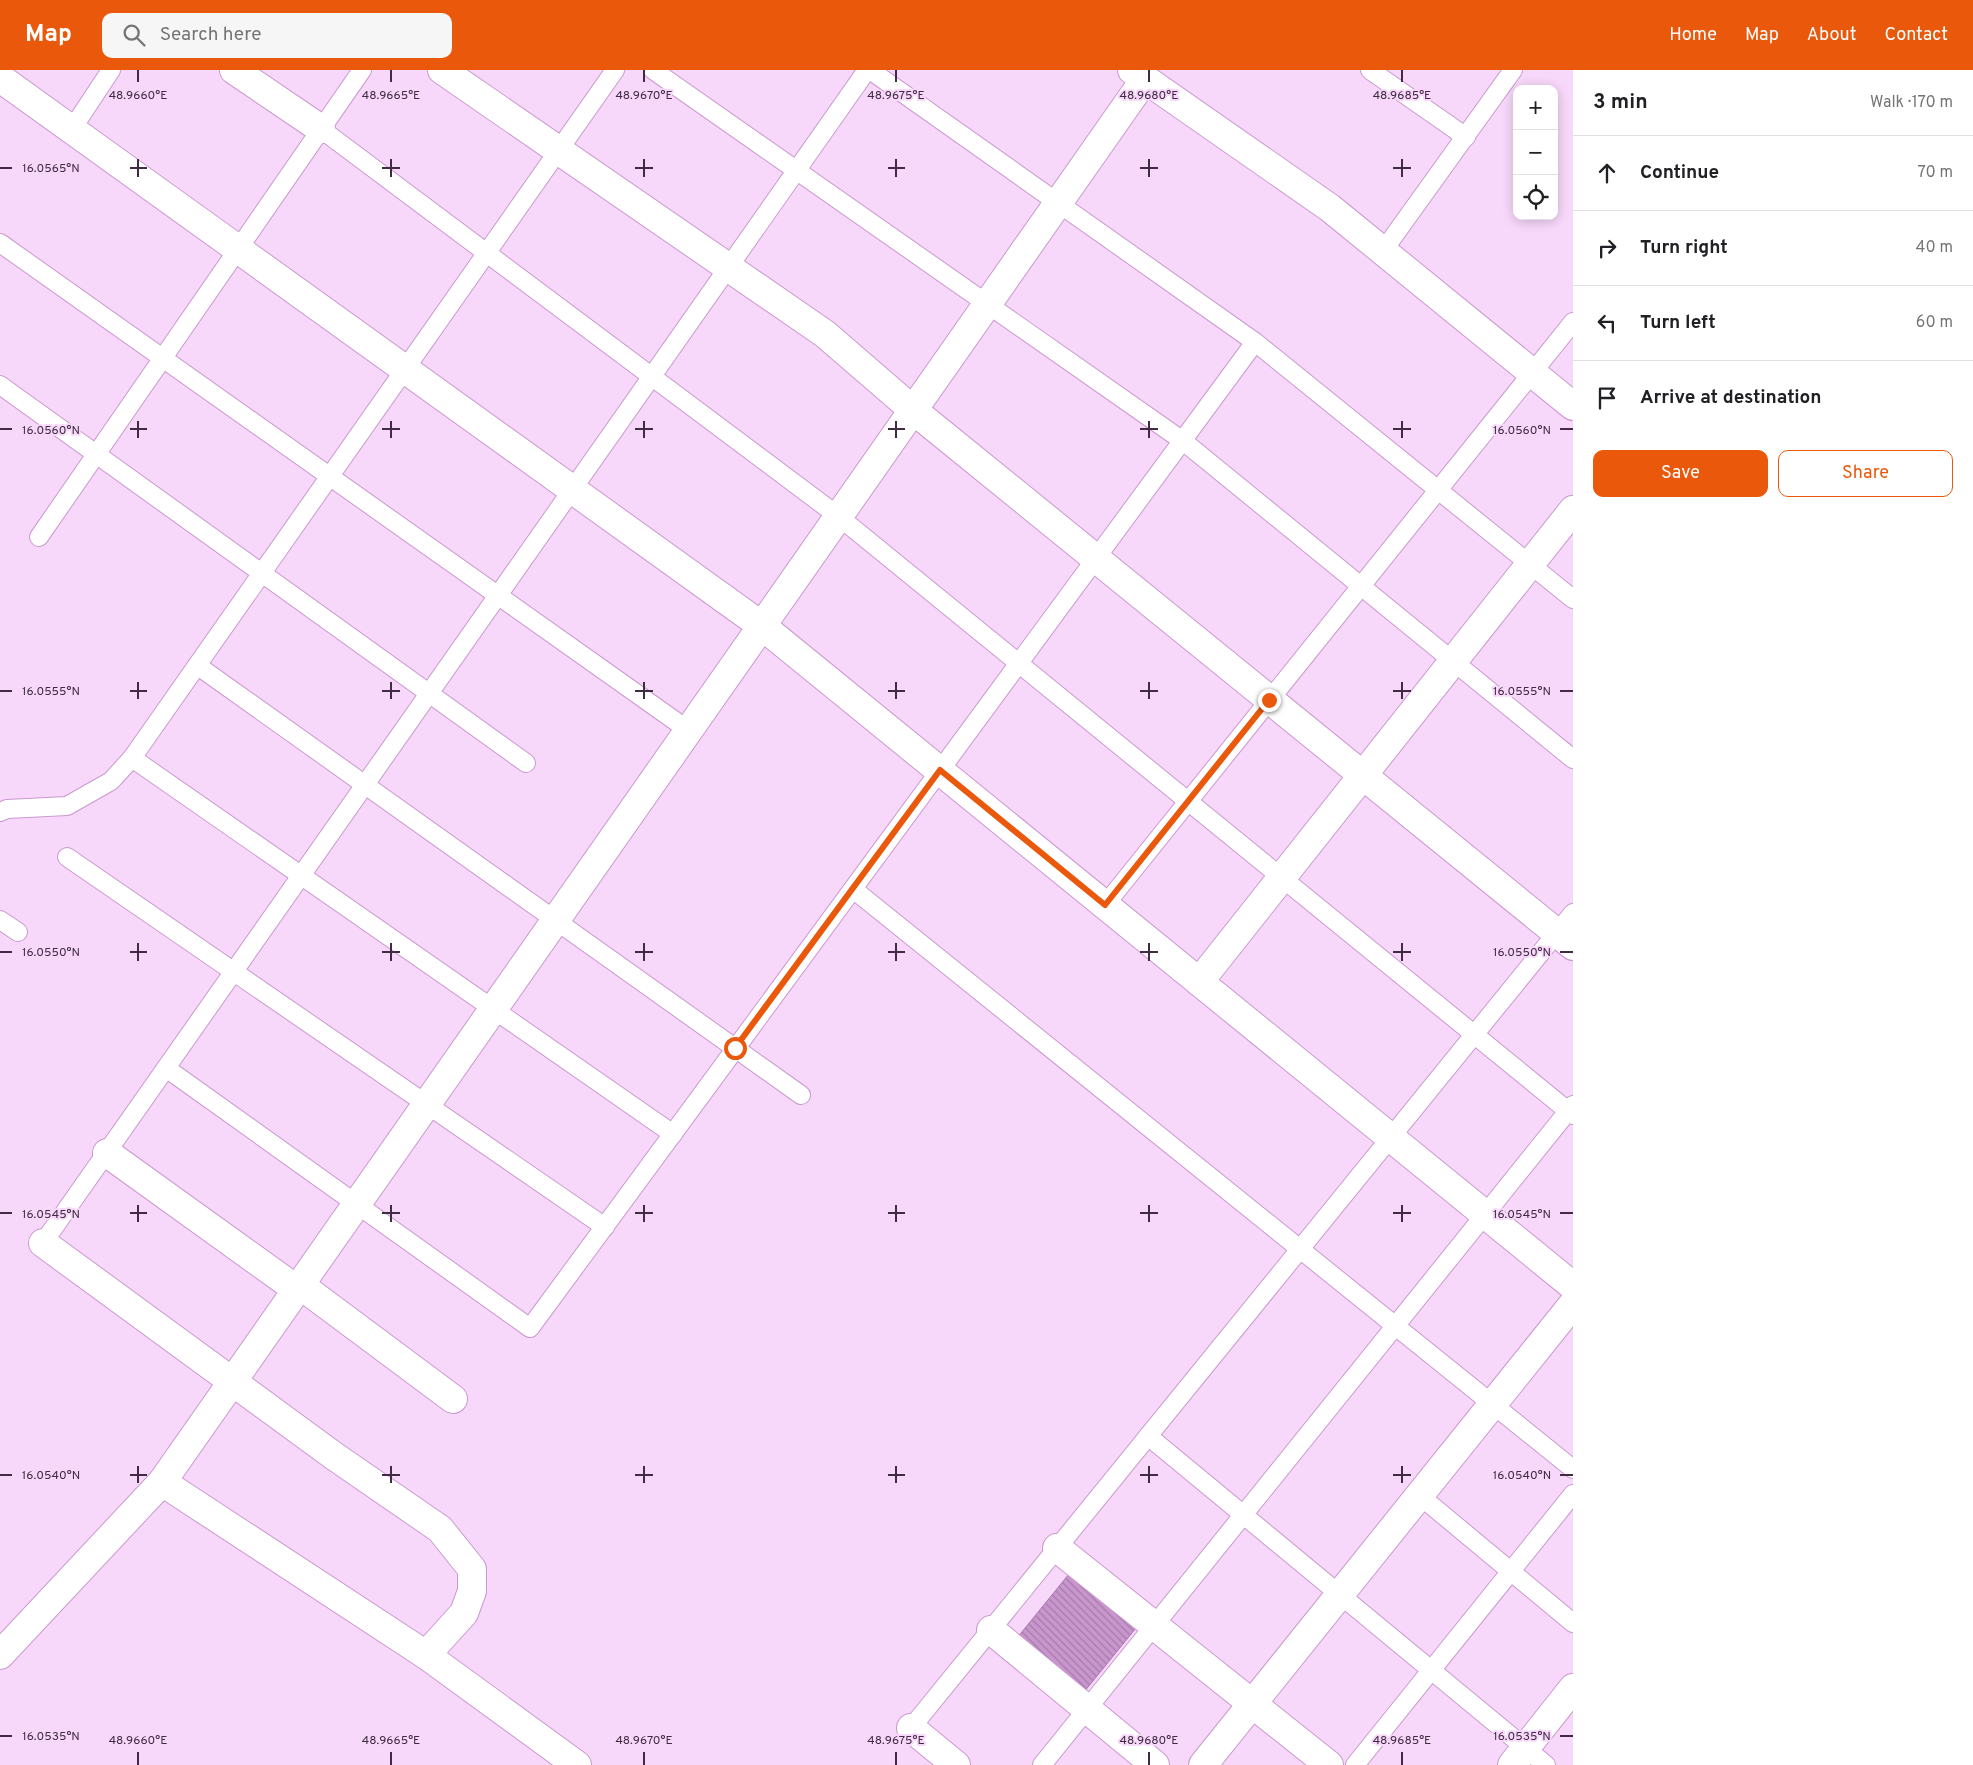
<!DOCTYPE html>
<meta charset="utf-8">
<style>
body{margin:0;font-family:Overpass,sans-serif;background:#f6f6f6;color:#202124}
.controls{position:absolute;right:15px;top:15px;display:grid;overflow:hidden;border-radius:10px;box-shadow:0 2px 12px #0003}
.controls button{width:45px;height:45px;display:grid;place-items:center;padding:0;border:0;border-bottom:1px solid #e0e0e0;background:#fff;color:#202124;font:25px sans-serif}
.stop{position:absolute;width:15px;height:15px;margin:-11px;border:4px solid #ea580c;border-radius:50%;background:#fff}
.stop.end{background:#ea580c;border-color:#fff;box-shadow:0 1px 5px #0008}
.list{margin:0;padding:0;list-style:none}
h2{display:flex;justify-content:space-between;align-items:center;height:65px;margin:0;padding:0 20px;font-size:21px}
h2 small{font-size:16px;font-weight:400;color:#757577}
.list li{display:grid;grid-template-columns:32px 1fr auto;gap:15px;align-items:center;box-sizing:border-box;height:75px;padding:0 20px;border-top:1px solid #e0e0e0}
.list b{display:block;font-size:19px;white-space:nowrap}
.list em{font-size:16px;font-style:normal;color:#757577}
.actions{display:flex;gap:10px;padding:15px 20px}
.actions a{flex:1;padding:11px 0;border:1px solid #ea580c;border-radius:10px;text-align:center;font-size:18px;color:#ea580c}
.actions .main{background:#ea580c;color:#fff}
.icon{flex:none;width:28px;height:28px;fill:none;stroke:currentColor;stroke-width:2;stroke-linecap:round;stroke-linejoin:round}
.map{position:relative;flex:none;width:1573px;height:1695px;overflow:hidden}
header{display:flex;align-items:center;gap:30px;box-sizing:border-box;height:70px;padding:0 25px;background:#ea580c;color:#fff}
header strong{font-size:24px}
nav{display:flex;gap:28px;margin-inline-start:auto;font-size:18px}
.search{width:350px;height:45px;background:#f6f6f6;display:flex;align-items:center;gap:12px;box-sizing:border-box;padding:0 18px;border-radius:10px;color:#757577;font-size:19px}
main{display:flex}
aside{flex:1;background:#fff}
.map>svg:first-child{display:block}
.building{fill:url(#building-back-hatch);stroke:#a877ad}
.lines{fill:none;stroke-linecap:round;stroke-linejoin:round}
.lane-casing{stroke:#cb99d0;stroke-width:20}
.street-casing{stroke:#cb99d0;stroke-width:30}
.secondary-casing{stroke:#cb99d0;stroke-width:30}
.lane{stroke:#fff;stroke-width:18}
.street{stroke:#fff;stroke-width:28}
.secondary{stroke:#fff;stroke-width:28}
.route{stroke:#ea580c;stroke-width:6}
.ticks{fill:none;stroke:#402b42;stroke-width:2}
.ticks-label{font-size:12px;text-anchor:middle;fill:#402b42;stroke:#f7d7fa;stroke-width:4;stroke-linejoin:round;paint-order:stroke}
</style>
<header>
<strong>Map</strong>
<div class="search"><svg class="icon" aria-label="search" viewBox="0 0 24 24"><circle cx="10" cy="10" r="6"/><path d="M15 15l6 6"/></svg>Search here</div>
<nav><a>Home</a><a>Map</a><a>About</a><a>Contact</a></nav>
</header>
<main>
<div class="map">
<svg width="1573" height="1695" viewBox="0 0 1573 1695">
<defs>
<pattern id="building-back-hatch" width="6" height="6" patternUnits="userSpaceOnUse" patternTransform="scale(1.25)"><rect width="6" height="6" fill="#c896cd"/><path d="M-1 5l2 2M0 0l6 6M5-1l2 2" fill="none" stroke="#a47ba8"/></pattern>
</defs>
<rect width="100%" height="100%" fill="#f7d7fa"/>
<!-- building -->
<path class="building" d="M 1069,1504 L 1136,1558 L 1084,1622 L 1017,1568 Z"/>
<g class="lines">
<defs>
<g id="lane">
<path d="M 653,0 L 1183,371 L 1573,689"/>
<path d="M 870,0 L 1255,272 L 1573,529"/>
<path d="M 1370,0 L 1466,67"/>
<path d="M 72,59 L 111,0"/>
<path d="M 321,59 L 838,446 L 1573,1045"/>
<path d="M 0,173 L 688,660"/>
<path d="M 1383,181 L 1513,0"/>
<path d="M 0,315 L 526,693"/>
<path d="M 39,467 L 362,0"/>
<path d="M 198,596 L 801,1025"/>
<path d="M 132,688 L 673,1064"/>
<path d="M 0,742 L 7,739 L 67,736 L 111,711 L 132,688 L 615,0"/>
<path d="M 67,787 L 605,1157"/>
<path d="M 853,819 L 1573,1399"/>
<path d="M 1105,835 L 1573,252"/>
<path d="M 0,850 L 18,862"/>
<path d="M 166,998 L 530,1258 L 1255,272"/>
<path d="M 43,1173 L 867,0"/>
<path d="M 1148,1366 L 1546,1695"/>
<path d="M 1419,1425 L 1573,1553"/>
<path d="M 911,1658 L 1573,843"/>
<path d="M 1042,1695 L 1573,1035"/>
<path d="M 1355,1695 L 1573,1424"/>
</g>
<g id="street">
<path d="M 234,0 L 321,59"/>
<path d="M 442,0 L 825,264 L 913,340 L 1573,876"/>
<path d="M 0,8 L 762,556 L 1573,1216"/>
<path d="M 1199,912 L 1573,440"/>
<path d="M 107,1083 L 296,1219 L 300,1215 L 453,1329"/>
<path d="M 43,1173 L 334,1386 L 440,1459 L 472,1499 L 472,1521 L 464,1543 L 426,1585"/>
<path d="M 162,1412 L 426,1585 L 577,1695"/>
<path d="M 1057,1478 L 1329,1695"/>
<path d="M 991,1560 L 1155,1695"/>
<path d="M 0,1585 L 162,1412 L 1145,9"/>
<path d="M 911,1658 L 956,1695"/>
<path d="M 1203,1695 L 1573,1234"/>
<path d="M 1512,1695 L 1573,1618"/>
</g>
<path id="secondary" d="M 1132,0 L 1330,138 L 1573,336"/>
</defs>
<!-- lane casing -->
<use href="#lane" class="lane-casing"/>
<!-- street casing -->
<use href="#street" class="street-casing"/>
<!-- secondary casing -->
<use href="#secondary" class="secondary-casing"/>
<!-- lane -->
<use href="#lane" class="lane"/>
<!-- street -->
<use href="#street" class="street"/>
<!-- secondary -->
<use href="#secondary" class="secondary"/>
</g>
<g class="lines">
<!-- route -->
<path class="route" d="M 735,978 L 940,700 L 1105,835 L 1269,630"/>
</g>
<!-- ticks -->
<path class="ticks" d="M 138,0 L 138,12M 391,0 L 391,12M 644,0 L 644,12M 896,0 L 896,12M 1149,0 L 1149,12M 1402,0 L 1402,12M 138,89 L 138,107M 391,89 L 391,107M 644,89 L 644,107M 896,89 L 896,107M 1149,89 L 1149,107M 1402,89 L 1402,107M 0,98 L 12,98M 130,98 L 147,98M 382,98 L 400,98M 635,98 L 653,98M 888,98 L 905,98M 1140,98 L 1158,98M 1393,98 L 1411,98M 138,351 L 138,368M 391,351 L 391,368M 644,351 L 644,368M 896,351 L 896,368M 1149,351 L 1149,368M 1402,351 L 1402,368M 0,359 L 12,359M 130,359 L 147,359M 382,359 L 400,359M 635,359 L 653,359M 888,359 L 905,359M 1140,359 L 1158,359M 1393,359 L 1411,359M 1560,359 L 1573,359M 138,612 L 138,629M 391,612 L 391,629M 644,612 L 644,629M 896,612 L 896,629M 1149,612 L 1149,629M 1402,612 L 1402,629M 0,621 L 12,621M 130,621 L 147,621M 382,621 L 400,621M 635,621 L 653,621M 888,621 L 905,621M 1140,621 L 1158,621M 1393,621 L 1411,621M 1560,621 L 1573,621M 138,873 L 138,891M 391,873 L 391,891M 644,873 L 644,891M 896,873 L 896,891M 1149,873 L 1149,891M 1402,873 L 1402,891M 0,882 L 12,882M 130,882 L 147,882M 382,882 L 400,882M 635,882 L 653,882M 888,882 L 905,882M 1140,882 L 1158,882M 1393,882 L 1411,882M 1560,882 L 1573,882M 138,1135 L 138,1152M 391,1135 L 391,1152M 644,1135 L 644,1152M 896,1135 L 896,1152M 1149,1135 L 1149,1152M 1402,1135 L 1402,1152M 0,1143 L 12,1143M 130,1143 L 147,1143M 382,1143 L 400,1143M 635,1143 L 653,1143M 888,1143 L 905,1143M 1140,1143 L 1158,1143M 1393,1143 L 1411,1143M 1560,1143 L 1573,1143M 138,1396 L 138,1413M 391,1396 L 391,1413M 644,1396 L 644,1413M 896,1396 L 896,1413M 1149,1396 L 1149,1413M 1402,1396 L 1402,1413M 0,1405 L 12,1405M 130,1405 L 147,1405M 382,1405 L 400,1405M 635,1405 L 653,1405M 888,1405 L 905,1405M 1140,1405 L 1158,1405M 1393,1405 L 1411,1405M 1560,1405 L 1573,1405M 0,1666 L 12,1666M 1560,1666 L 1573,1666M 138,1682 L 138,1695M 391,1682 L 391,1695M 644,1682 L 644,1695M 896,1682 L 896,1695M 1149,1682 L 1149,1695M 1402,1682 L 1402,1695"/>
<g class="ticks-label">
<text x="138" y="29">48.9660°E</text>
<text x="391" y="29">48.9665°E</text>
<text x="644" y="29">48.9670°E</text>
<text x="896" y="29">48.9675°E</text>
<text x="1149" y="29">48.9680°E</text>
<text x="1402" y="29">48.9685°E</text>
<text x="51" y="102">16.0565°N</text>
<text x="51" y="364">16.0560°N</text>
<text x="1522" y="364">16.0560°N</text>
<text x="51" y="625">16.0555°N</text>
<text x="1522" y="625">16.0555°N</text>
<text x="51" y="886">16.0550°N</text>
<text x="1522" y="886">16.0550°N</text>
<text x="51" y="1148">16.0545°N</text>
<text x="1522" y="1148">16.0545°N</text>
<text x="51" y="1409">16.0540°N</text>
<text x="1522" y="1409">16.0540°N</text>
<text x="51" y="1670">16.0535°N</text>
<text x="1522" y="1670">16.0535°N</text>
<text x="138" y="1674">48.9660°E</text>
<text x="391" y="1674">48.9665°E</text>
<text x="644" y="1674">48.9670°E</text>
<text x="896" y="1674">48.9675°E</text>
<text x="1149" y="1674">48.9680°E</text>
<text x="1402" y="1674">48.9685°E</text>
</g>
</svg>
<div class="controls">
<button>+</button>
<button>−</button>
<button><svg class="icon" aria-label="locate" viewBox="0 0 24 24"><circle cx="12" cy="12" r="6"/><path d="M12 2v4M12 18v4M2 12h4M18 12h4"/></svg></button>
</div>
<div class="stop" style="left:735px;top:978px"></div>
<div class="stop end" style="left:1269px;top:630px"></div>
</div>
<aside>
<h2>3 min<small>Walk · 170 m</small></h2>
<ul class="list">
<li><svg class="icon" aria-label="ahead" viewBox="0 0 24 24"><path d="M12 20V5M6 11l6-6 6 6"/></svg><div><b>Continue</b></div><em>70 m</em></li>
<li><svg class="icon" aria-label="right" viewBox="0 0 24 24"><path d="M7 20v-9h11M14 6l5 5-5 5"/></svg><div><b>Turn right</b></div><em>40 m</em></li>
<li><svg class="icon" aria-label="left" viewBox="0 0 24 24"><path d="M17 20v-9H6M10 6l-5 5 5 5"/></svg><div><b>Turn left</b></div><em>60 m</em></li>
<li><svg class="icon" aria-label="arrive" viewBox="0 0 24 24"><path d="M6 21V4h12l-3 4 3 4H6"/></svg><div><b>Arrive at destination</b></div></li>
</ul>
<div class="actions"><a class="main">Save</a><a>Share</a></div>
</aside>
</main>
